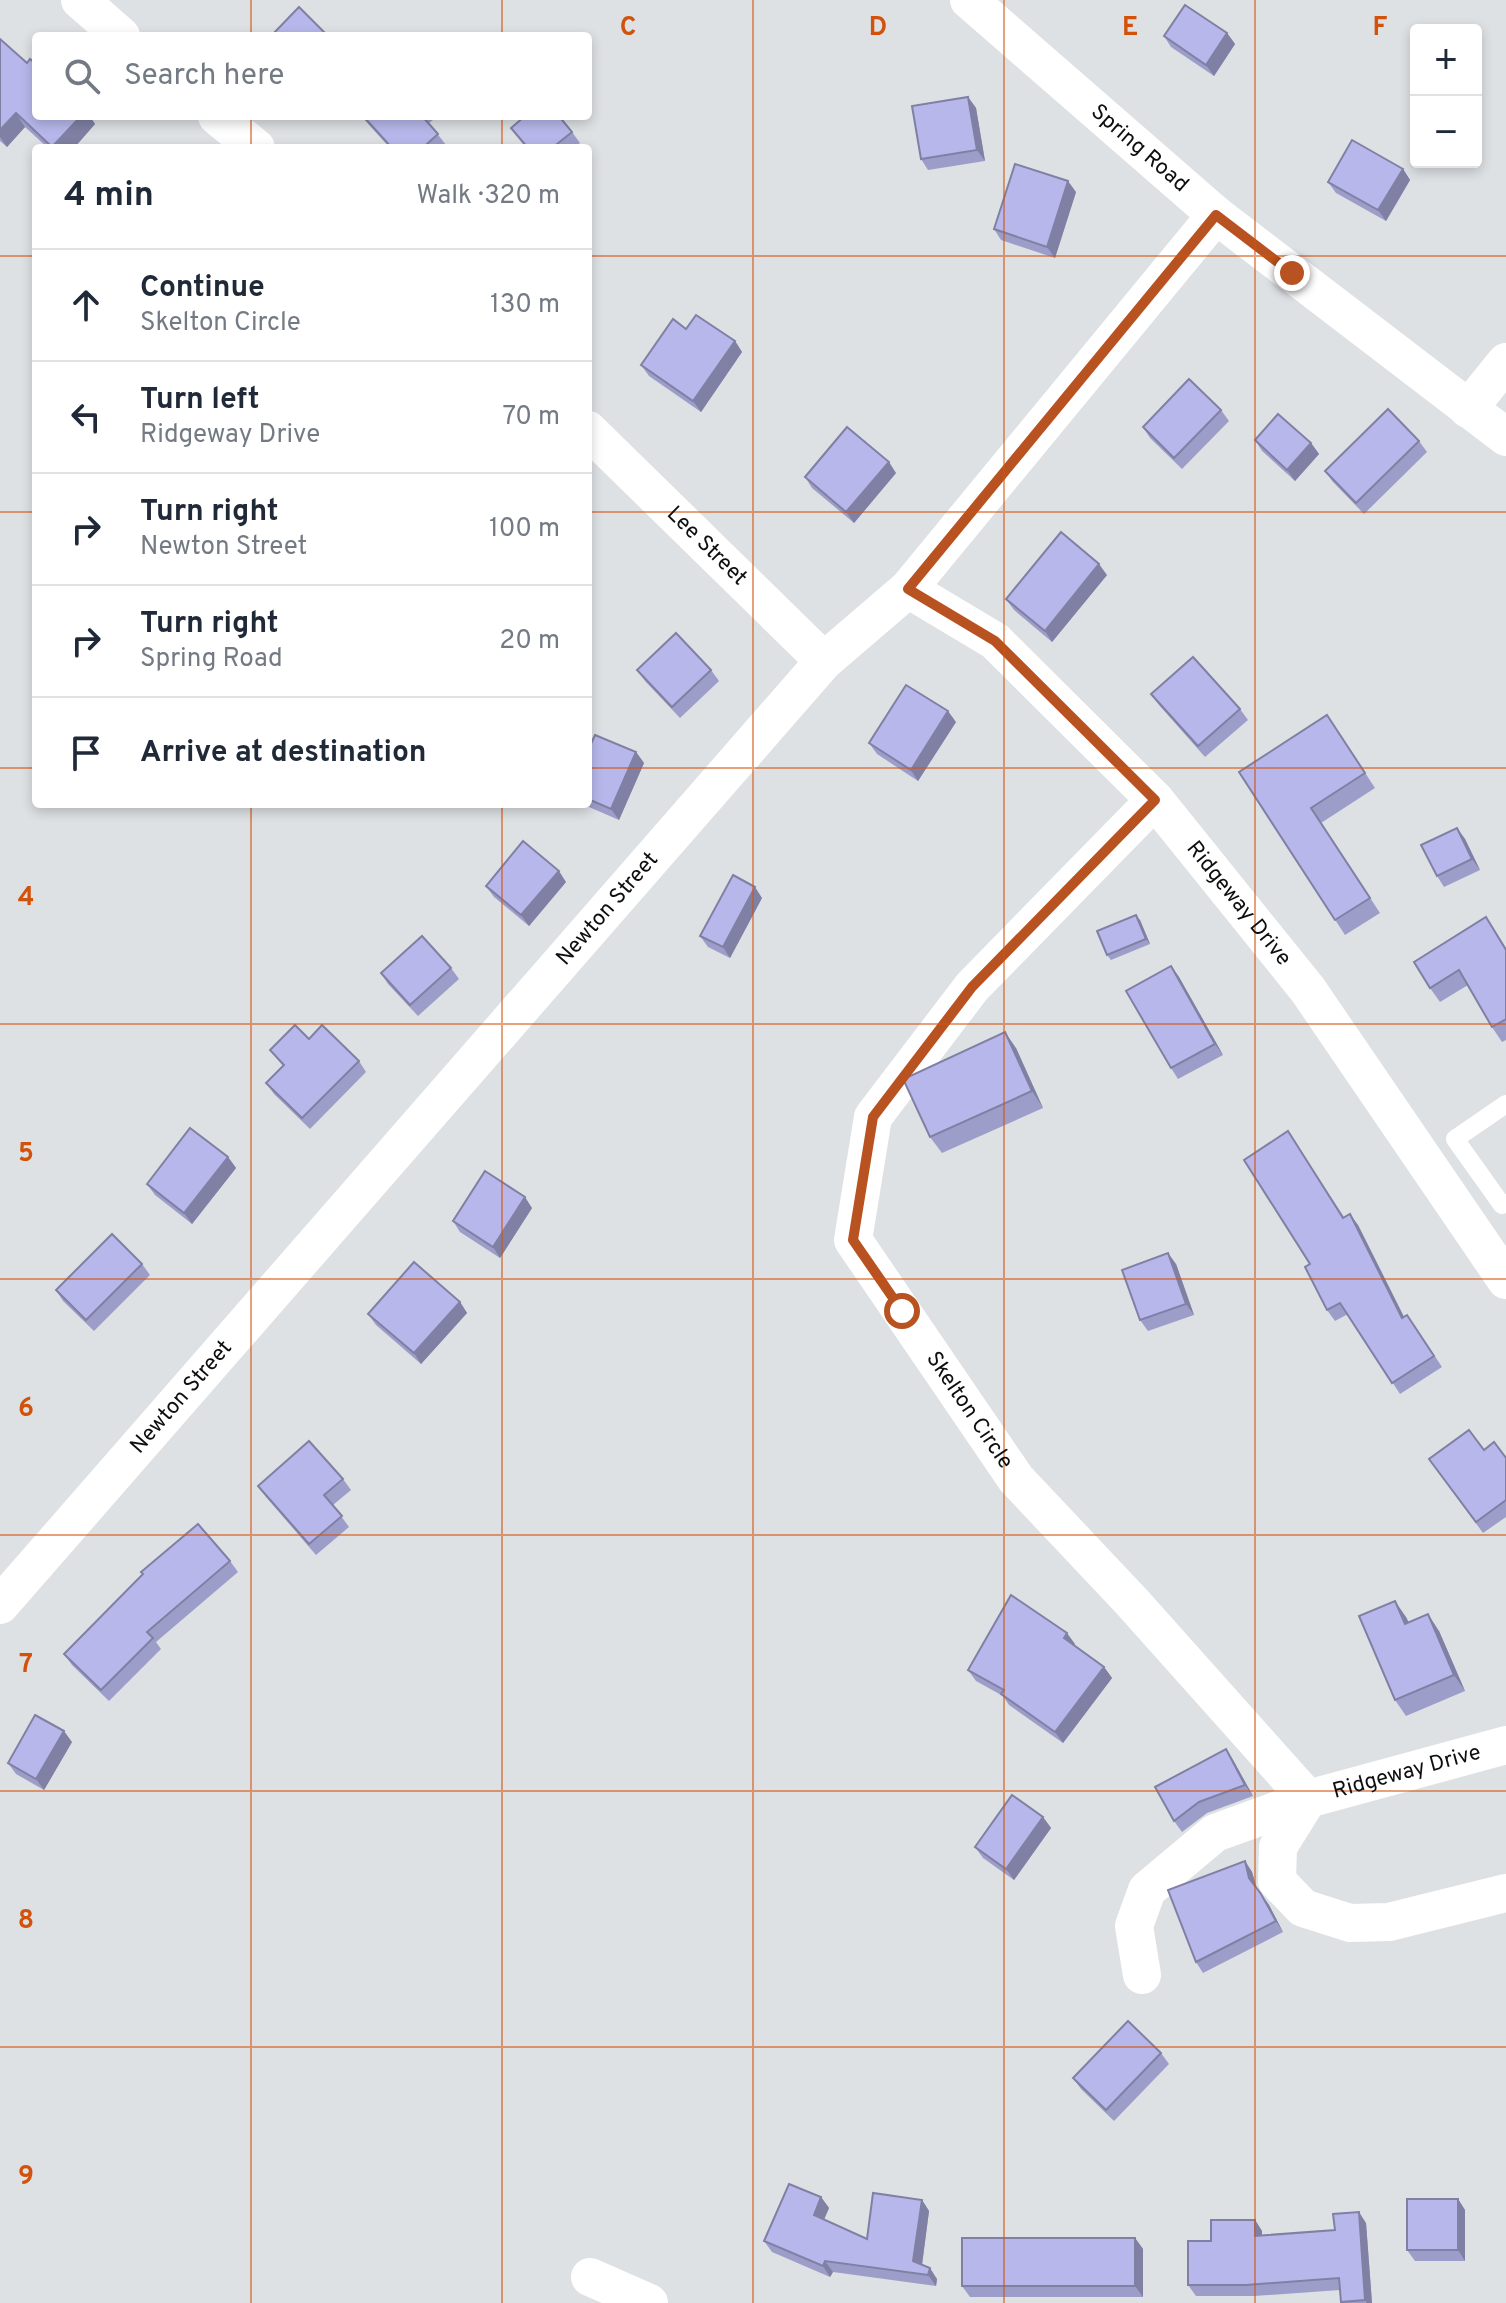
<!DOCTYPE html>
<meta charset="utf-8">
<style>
body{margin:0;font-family:Overpass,sans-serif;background:#f6f6f7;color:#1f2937}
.controls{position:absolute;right:24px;top:24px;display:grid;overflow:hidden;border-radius:8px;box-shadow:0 4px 12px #0003}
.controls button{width:72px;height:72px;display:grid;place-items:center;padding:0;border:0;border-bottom:2px solid #e0e1e3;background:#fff;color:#1f2937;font:40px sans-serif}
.stop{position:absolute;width:24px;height:24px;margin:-18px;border:6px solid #b85321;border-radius:50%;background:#fff}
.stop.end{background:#b85321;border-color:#fff;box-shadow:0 2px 8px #0008}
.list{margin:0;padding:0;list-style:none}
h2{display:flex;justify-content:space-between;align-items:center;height:104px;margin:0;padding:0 32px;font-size:34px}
h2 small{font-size:26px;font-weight:400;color:#747a83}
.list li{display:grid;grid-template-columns:52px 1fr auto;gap:24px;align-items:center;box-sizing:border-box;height:112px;padding:0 32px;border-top:2px solid #e0e1e3}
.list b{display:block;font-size:30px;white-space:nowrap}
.list p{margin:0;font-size:26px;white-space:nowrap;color:#747a83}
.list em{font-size:26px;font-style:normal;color:#747a83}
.icon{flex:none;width:44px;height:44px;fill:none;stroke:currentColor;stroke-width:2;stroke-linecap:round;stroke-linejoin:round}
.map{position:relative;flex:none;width:1506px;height:2303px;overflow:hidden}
.search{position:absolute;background:#fff;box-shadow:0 4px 12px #0003;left:32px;top:32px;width:560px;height:88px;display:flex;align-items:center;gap:20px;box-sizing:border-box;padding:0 28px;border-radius:8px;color:#747a83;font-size:30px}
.panel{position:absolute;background:#fff;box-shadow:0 4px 12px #0003;left:32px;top:144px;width:560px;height:664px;border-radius:8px}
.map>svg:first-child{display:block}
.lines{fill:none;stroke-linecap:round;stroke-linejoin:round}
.service{stroke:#fff;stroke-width:18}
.minor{stroke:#fff;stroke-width:38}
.wall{fill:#9d9dca}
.shaded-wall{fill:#8080a4}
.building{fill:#b7b7eb;stroke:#8080a4;stroke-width:2}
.route{stroke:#b85321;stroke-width:10}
.grid{fill:none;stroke:#d2520c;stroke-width:2;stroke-opacity:0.55}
.labels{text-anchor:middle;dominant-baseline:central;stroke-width:6;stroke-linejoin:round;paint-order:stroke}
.street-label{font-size:22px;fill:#0d0e0f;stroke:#dee1e4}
.grid-label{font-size:26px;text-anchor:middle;font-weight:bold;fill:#d2520c;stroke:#dee1e4;stroke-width:6;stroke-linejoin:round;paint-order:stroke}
</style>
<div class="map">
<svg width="1506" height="2303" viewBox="0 0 1506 2303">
<rect width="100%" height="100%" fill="#dee1e4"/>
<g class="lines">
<!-- service -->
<path class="service" d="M 1506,1104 L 1455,1139 L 1502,1205 L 1506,1203"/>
<!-- minor -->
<g class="minor">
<path d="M 80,0 L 121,36"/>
<path id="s1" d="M 969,0 L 1216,215 L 1506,437"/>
<path d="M 217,116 L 256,148"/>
<path d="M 1468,409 L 1506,362"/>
<path id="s2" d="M 588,430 L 824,661"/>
<path id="s3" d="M 908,589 L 995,641 L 1155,800 L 1308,990 L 1506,1280"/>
<path id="s4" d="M 1155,800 L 972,987 L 873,1117 L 853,1240 L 1016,1479 L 1132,1602 L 1308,1799"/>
<path id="s5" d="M 0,1605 L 824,661 L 908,589 L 1216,215"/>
<path d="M 1308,1799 L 1278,1847 L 1277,1881 L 1303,1908 L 1350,1923 L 1389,1922 L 1506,1893"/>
<path id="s6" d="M 1142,1975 L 1134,1926 L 1147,1890 L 1215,1833 L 1308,1799 L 1506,1745"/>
<path d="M 590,2277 L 649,2303"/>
</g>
</g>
<!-- wall -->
<g class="wall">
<path d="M 1227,33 L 1235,44 L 1214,76 L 1171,47 L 1164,36 Z"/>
<path d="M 0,39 L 95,124 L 74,148 L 48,148 L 25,127 L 7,147 L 0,141 Z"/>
<path d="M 968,97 L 976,108 L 985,161 L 928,170 L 921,159 Z"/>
<path d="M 361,116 L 438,116 L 429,123 L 446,145 L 443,148 L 390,148 Z"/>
<path d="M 511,128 L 572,132 L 580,143 L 573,148 L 526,148 Z"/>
<path d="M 1403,169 L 1410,180 L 1386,221 L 1336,193 L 1328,182 Z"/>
<path d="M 1076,192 L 1055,258 L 1001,240 L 994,229 Z"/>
<path d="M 686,329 L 735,341 L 742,352 L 701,412 L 649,376 L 641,365 Z"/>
<path d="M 1221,410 L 1229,421 L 1182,469 L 1150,438 L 1143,427 Z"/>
<path d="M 1255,440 L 1311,443 L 1319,454 L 1295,481 L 1262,451 Z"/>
<path d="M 1419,441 L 1427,452 L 1364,514 L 1333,482 L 1325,471 Z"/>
<path d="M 896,473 L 854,523 L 812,488 L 805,477 Z"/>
<path d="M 1107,575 L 1052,642 L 1014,610 L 1006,599 Z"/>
<path d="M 637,670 L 711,670 L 719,681 L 680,718 L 645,681 Z"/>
<path d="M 1151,694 L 1240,709 L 1248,720 L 1205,757 L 1159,705 Z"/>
<path d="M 956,722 L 918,781 L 877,754 L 869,743 Z"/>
<path d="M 1337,730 L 1375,788 L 1321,823 L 1380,913 L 1345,935 L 1239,772 Z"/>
<path d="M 588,750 L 636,752 L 644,763 L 619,820 L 582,804 L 588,804 Z"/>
<path d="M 1457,828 L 1465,839 L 1480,870 L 1444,887 L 1437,876 Z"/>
<path d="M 566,882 L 529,926 L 494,897 L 486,886 Z"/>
<path d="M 762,898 L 730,958 L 708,947 L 700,936 Z"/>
<path d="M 1140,920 L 1150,944 L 1111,960 L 1107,955 Z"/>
<path d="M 1496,932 L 1506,948 L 1506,1040 L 1502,1042 L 1492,1027 L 1468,985 L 1440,1002 L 1430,988 Z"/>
<path d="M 1171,966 L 1179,977 L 1223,1055 L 1178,1079 L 1171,1068 Z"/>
<path d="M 451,968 L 459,979 L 418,1016 L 388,984 L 381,973 Z"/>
<path d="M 309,1039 L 359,1061 L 366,1072 L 310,1129 L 274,1094 L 266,1083 L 283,1066 L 270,1050 Z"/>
<path d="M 1016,1048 L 1043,1108 L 942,1153 L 930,1137 Z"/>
<path d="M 1288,1131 L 1344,1217 L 1358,1225 L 1404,1317 L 1415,1326 L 1442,1367 L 1400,1394 L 1348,1314 L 1335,1321 L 1327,1310 L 1310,1264 Z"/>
<path d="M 228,1157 L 236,1168 L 192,1224 L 155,1195 L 147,1184 Z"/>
<path d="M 532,1208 L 500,1258 L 460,1232 L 453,1221 Z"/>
<path d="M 142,1264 L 150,1275 L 94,1331 L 63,1301 L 56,1290 Z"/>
<path d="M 1176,1264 L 1194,1315 L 1148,1331 L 1140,1320 Z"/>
<path d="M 460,1302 L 467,1313 L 421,1364 L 376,1325 L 368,1314 Z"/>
<path d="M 1484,1450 L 1506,1458 L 1506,1517 L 1483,1533 L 1429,1459 Z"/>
<path d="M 343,1479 L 351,1490 L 333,1505 L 349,1527 L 316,1555 L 266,1497 L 258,1486 Z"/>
<path d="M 230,1561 L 238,1572 L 156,1642 L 161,1649 L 109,1701 L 72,1665 L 64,1654 Z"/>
<path d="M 1406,1617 L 1409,1623 L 1439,1631 L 1465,1691 L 1406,1716 L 1395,1700 Z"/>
<path d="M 1075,1644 L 1074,1645 L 1104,1667 L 1112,1678 L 1063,1743 L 1009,1705 L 1003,1696 L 976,1681 L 968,1670 Z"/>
<path d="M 72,1742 L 44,1790 L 16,1774 L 8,1763 Z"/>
<path d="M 1226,1749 L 1233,1760 L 1253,1796 L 1207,1813 L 1182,1832 L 1174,1821 Z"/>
<path d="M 1043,1817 L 1051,1828 L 1014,1880 L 983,1858 L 975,1847 Z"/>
<path d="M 1245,1861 L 1252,1872 L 1256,1887 L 1269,1905 L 1283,1932 L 1203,1973 L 1196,1962 Z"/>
<path d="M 1161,2053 L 1169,2064 L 1114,2121 L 1081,2089 L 1073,2078 Z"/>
<path d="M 821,2197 L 829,2208 L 824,2220 L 867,2239 L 922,2200 L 929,2211 L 922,2265 L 937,2279 L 936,2286 L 833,2272 L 830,2277 L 772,2252 L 764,2241 Z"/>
<path d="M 1458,2199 L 1465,2210 L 1465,2261 L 1415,2261 L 1407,2250 Z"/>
<path d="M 1255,2220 L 1262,2231 L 1262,2235 L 1335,2230 L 1366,2223 L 1372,2303 L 1342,2303 L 1340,2290 L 1254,2296 L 1196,2296 L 1188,2285 L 1211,2241 Z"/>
<path d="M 1135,2238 L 1143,2249 L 1143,2297 L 970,2297 L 962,2286 Z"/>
</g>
<!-- shaded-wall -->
<g class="shaded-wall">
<path d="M 1227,33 L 1235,44 L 1214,76 L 1206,65 Z"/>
<path d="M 968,97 L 976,108 L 985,161 L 977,150 Z"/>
<path d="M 16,113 L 25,127 L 7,147 L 0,137 L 0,130 Z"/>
<path d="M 81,116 L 90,116 L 95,124 L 74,148 L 53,148 L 52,147 Z"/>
<path d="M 1403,169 L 1410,180 L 1386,221 L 1378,210 Z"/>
<path d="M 1068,181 L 1076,192 L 1055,258 L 1047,247 Z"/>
<path d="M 735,341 L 742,352 L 701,412 L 693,401 Z"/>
<path d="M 1311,443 L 1319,454 L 1295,481 L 1287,470 Z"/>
<path d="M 889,462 L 896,473 L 854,523 L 846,512 Z"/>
<path d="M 1099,564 L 1107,575 L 1052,642 L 1045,631 Z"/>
<path d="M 948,711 L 956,722 L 918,781 L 911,770 Z"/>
<path d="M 636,752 L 644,763 L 619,820 L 611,809 Z"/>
<path d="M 1457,828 L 1465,839 L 1480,870 L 1472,859 Z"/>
<path d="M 559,871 L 566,882 L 529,926 L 521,915 Z"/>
<path d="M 755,887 L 762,898 L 730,958 L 723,947 Z"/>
<path d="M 1136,915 L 1140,920 L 1150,944 L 1146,939 Z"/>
<path d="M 1171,966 L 1179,977 L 1223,1055 L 1215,1044 Z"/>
<path d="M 1005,1032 L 1016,1048 L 1043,1108 L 1032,1091 Z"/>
<path d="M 228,1157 L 236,1168 L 192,1224 L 184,1213 Z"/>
<path d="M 525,1197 L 532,1208 L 500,1258 L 493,1247 Z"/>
<path d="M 1350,1214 L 1358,1225 L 1410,1329 L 1402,1318 Z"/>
<path d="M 1168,1253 L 1176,1264 L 1194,1315 L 1186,1304 Z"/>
<path d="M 460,1302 L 467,1313 L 421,1364 L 414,1353 Z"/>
<path d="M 1395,1601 L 1406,1617 L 1417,1641 L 1405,1624 Z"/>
<path d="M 1428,1614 L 1439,1631 L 1465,1691 L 1454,1675 Z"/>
<path d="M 1067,1633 L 1075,1644 L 1071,1649 L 1064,1638 Z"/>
<path d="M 1104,1667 L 1112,1678 L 1063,1743 L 1055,1732 Z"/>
<path d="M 64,1731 L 72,1742 L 44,1790 L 36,1779 Z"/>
<path d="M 1226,1749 L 1233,1760 L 1253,1796 L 1245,1785 Z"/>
<path d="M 1043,1817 L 1051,1828 L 1014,1880 L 1006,1869 Z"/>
<path d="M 1245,1861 L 1252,1872 L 1257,1889 L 1249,1878 Z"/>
<path d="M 1261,1894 L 1269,1905 L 1283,1932 L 1276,1921 Z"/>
<path d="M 821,2197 L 829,2208 L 821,2226 L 814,2215 Z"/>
<path d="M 1458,2199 L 1465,2210 L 1465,2261 L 1458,2250 Z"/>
<path d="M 922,2200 L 929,2211 L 921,2272 L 913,2261 Z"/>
<path d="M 1359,2212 L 1366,2223 L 1372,2303 L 1367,2303 L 1365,2300 Z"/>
<path d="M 1255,2220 L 1262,2231 L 1262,2247 L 1255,2236 Z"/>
<path d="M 1135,2238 L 1143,2249 L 1143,2297 L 1135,2286 Z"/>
<path d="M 825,2261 L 833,2272 L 830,2277 L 823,2266 Z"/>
<path d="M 930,2268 L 937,2279 L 936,2286 L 928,2275 Z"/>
</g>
<!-- building -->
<g class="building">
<path d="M 1185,5 L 1227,33 L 1206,65 L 1164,36 Z"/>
<path d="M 299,7 L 328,36 L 271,36 Z"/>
<path d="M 0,39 L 27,63 L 30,59 L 36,64 L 36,116 L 81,116 L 52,147 L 16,113 L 0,130 Z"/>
<path d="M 968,97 L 977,150 L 921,159 L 912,106 Z"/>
<path d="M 363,116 L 422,116 L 438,134 L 427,144 L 430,148 L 392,148 Z"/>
<path d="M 525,116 L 559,116 L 572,132 L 552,148 L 528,148 L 511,128 Z"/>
<path d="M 1352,140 L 1403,169 L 1378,210 L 1328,182 Z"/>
<path d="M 1015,164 L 1068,181 L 1047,247 L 994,229 Z"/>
<path d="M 696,315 L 735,341 L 693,401 L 641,365 L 673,319 L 686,329 Z"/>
<path d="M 1189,379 L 1221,410 L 1174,458 L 1143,427 Z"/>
<path d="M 1388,409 L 1419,441 L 1356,503 L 1325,471 Z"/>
<path d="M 1278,414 L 1311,443 L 1287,470 L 1255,440 Z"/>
<path d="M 847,427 L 889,462 L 846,512 L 805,477 Z"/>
<path d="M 1061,532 L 1099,564 L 1045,631 L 1006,599 Z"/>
<path d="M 676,633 L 711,670 L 672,707 L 637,670 Z"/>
<path d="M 1193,657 L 1240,709 L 1198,746 L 1151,694 Z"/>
<path d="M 906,685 L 948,711 L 911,770 L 869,743 Z"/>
<path d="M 1327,715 L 1365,773 L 1311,808 L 1370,898 L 1335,920 L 1239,772 Z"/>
<path d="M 595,735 L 636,752 L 611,809 L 588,799 L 588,750 Z"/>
<path d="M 1457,828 L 1472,859 L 1437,876 L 1421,845 Z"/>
<path d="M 523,841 L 559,871 L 521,915 L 486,886 Z"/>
<path d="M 733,875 L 755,887 L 723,947 L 700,936 Z"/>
<path d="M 1136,915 L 1146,939 L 1107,955 L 1097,931 Z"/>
<path d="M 1486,917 L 1506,950 L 1506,1019 L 1492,1027 L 1459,970 L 1430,988 L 1414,962 Z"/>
<path d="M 422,936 L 451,968 L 410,1005 L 381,973 Z"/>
<path d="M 1171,966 L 1215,1044 L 1171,1068 L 1126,991 Z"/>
<path d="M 295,1025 L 309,1039 L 322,1025 L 359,1061 L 302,1118 L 266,1083 L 284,1065 L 270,1050 Z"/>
<path d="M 1005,1032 L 1032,1091 L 930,1137 L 904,1081 L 908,1077 Z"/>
<path d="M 190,1128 L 228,1157 L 184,1213 L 147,1184 Z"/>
<path d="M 1288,1131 L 1343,1218 L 1350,1214 L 1402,1318 L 1407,1315 L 1434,1356 L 1392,1383 L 1340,1303 L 1327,1310 L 1305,1267 L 1310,1264 L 1244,1160 Z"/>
<path d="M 485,1171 L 525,1197 L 493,1247 L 453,1221 Z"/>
<path d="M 112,1234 L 142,1264 L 86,1320 L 56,1290 Z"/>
<path d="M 1168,1253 L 1186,1304 L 1140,1320 L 1122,1270 Z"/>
<path d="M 414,1262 L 460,1302 L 414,1353 L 368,1314 Z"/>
<path d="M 1469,1430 L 1484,1450 L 1494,1442 L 1506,1458 L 1506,1500 L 1476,1522 L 1429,1459 Z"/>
<path d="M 309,1441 L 343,1479 L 324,1495 L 342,1516 L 309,1544 L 258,1486 Z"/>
<path d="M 198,1524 L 230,1561 L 147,1632 L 153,1638 L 101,1690 L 64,1654 L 143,1574 L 141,1572 Z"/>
<path d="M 1011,1595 L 1067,1633 L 1064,1638 L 1104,1667 L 1055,1732 L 1001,1694 L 1004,1690 L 968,1670 Z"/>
<path d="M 1395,1601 L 1405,1624 L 1428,1614 L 1454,1675 L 1395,1700 L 1359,1616 Z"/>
<path d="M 35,1715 L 64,1731 L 36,1779 L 8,1763 Z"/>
<path d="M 1226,1749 L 1245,1785 L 1199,1802 L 1174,1821 L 1155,1787 Z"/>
<path d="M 1012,1795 L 1043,1817 L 1006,1869 L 975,1847 Z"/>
<path d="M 1245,1861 L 1249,1878 L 1261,1894 L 1276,1921 L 1196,1962 L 1168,1890 Z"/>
<path d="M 1128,2021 L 1161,2053 L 1106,2110 L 1073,2078 Z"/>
<path d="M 789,2184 L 821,2197 L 814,2215 L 867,2239 L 873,2193 L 922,2200 L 913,2261 L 930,2268 L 928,2275 L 825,2261 L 823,2266 L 764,2241 Z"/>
<rect x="1407" y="2199" width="51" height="51"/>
<path d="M 1359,2212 L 1365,2300 L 1341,2302 L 1339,2278 L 1246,2285 L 1188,2285 L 1188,2241 L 1211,2241 L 1211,2220 L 1255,2220 L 1255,2236 L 1335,2230 L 1333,2214 Z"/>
<rect x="962" y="2238" width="173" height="48"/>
</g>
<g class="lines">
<!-- route -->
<path class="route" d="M 902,1311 L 853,1240 L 873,1117 L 972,987 L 1155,800 L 995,641 L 908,589 L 1216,215 L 1292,273"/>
</g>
<!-- grid -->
<path class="grid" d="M 251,0 L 251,36M 502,0 L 502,36M 753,0 L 753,2303M 1004,0 L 1004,2303M 1255,0 L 1255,2303M 251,116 L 251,148M 502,116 L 502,148M 0,256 L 36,256M 588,256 L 1506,256M 0,512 L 36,512M 588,512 L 1506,512M 0,768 L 36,768M 588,768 L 1506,768M 251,804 L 251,2303M 502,804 L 502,2303M 0,1024 L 1506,1024M 0,1279 L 1506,1279M 0,1535 L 1506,1535M 0,1791 L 1506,1791M 0,2047 L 1506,2047"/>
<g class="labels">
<!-- street labels -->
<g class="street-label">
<text stroke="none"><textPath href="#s1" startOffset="226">Spring Road</textPath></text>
<text stroke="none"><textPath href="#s2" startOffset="166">Lee Street</textPath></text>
<text stroke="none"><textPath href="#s3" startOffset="460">Ridgeway Drive</textPath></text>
<text stroke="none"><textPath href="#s5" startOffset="924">Newton Street</textPath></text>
<text stroke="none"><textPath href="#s5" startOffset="276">Newton Street</textPath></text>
<text stroke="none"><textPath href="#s4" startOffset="756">Skelton Circle</textPath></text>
<text stroke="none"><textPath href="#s6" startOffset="378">Ridgeway Drive</textPath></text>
</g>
</g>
<g class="grid-label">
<text x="628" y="35">C</text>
<text x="878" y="35">D</text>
<text x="1130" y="35">E</text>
<text x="1380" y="35">F</text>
<text x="26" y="905">4</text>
<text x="26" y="1161">5</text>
<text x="26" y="1416">6</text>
<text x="26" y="1672">7</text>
<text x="26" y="1928">8</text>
<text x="26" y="2184">9</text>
</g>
</svg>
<div class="controls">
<button>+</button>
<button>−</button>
</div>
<div class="stop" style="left:902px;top:1311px"></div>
<div class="stop end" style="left:1292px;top:273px"></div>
<div class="search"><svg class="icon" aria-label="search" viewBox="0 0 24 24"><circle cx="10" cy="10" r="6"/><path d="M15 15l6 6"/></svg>Search here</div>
<section class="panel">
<h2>4 min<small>Walk · 320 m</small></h2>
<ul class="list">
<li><svg class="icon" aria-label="ahead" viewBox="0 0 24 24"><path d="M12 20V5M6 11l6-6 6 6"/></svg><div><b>Continue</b><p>Skelton Circle</p></div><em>130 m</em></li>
<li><svg class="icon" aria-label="left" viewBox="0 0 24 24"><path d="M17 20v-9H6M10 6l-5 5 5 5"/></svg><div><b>Turn left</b><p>Ridgeway Drive</p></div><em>70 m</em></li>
<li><svg class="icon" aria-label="right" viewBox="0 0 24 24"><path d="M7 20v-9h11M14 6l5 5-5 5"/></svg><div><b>Turn right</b><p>Newton Street</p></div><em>100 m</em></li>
<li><svg class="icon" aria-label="right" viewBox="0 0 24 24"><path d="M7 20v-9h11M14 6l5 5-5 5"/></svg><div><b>Turn right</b><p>Spring Road</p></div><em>20 m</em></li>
<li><svg class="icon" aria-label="arrive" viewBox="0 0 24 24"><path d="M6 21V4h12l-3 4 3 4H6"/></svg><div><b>Arrive at destination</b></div></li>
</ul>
</section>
</div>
